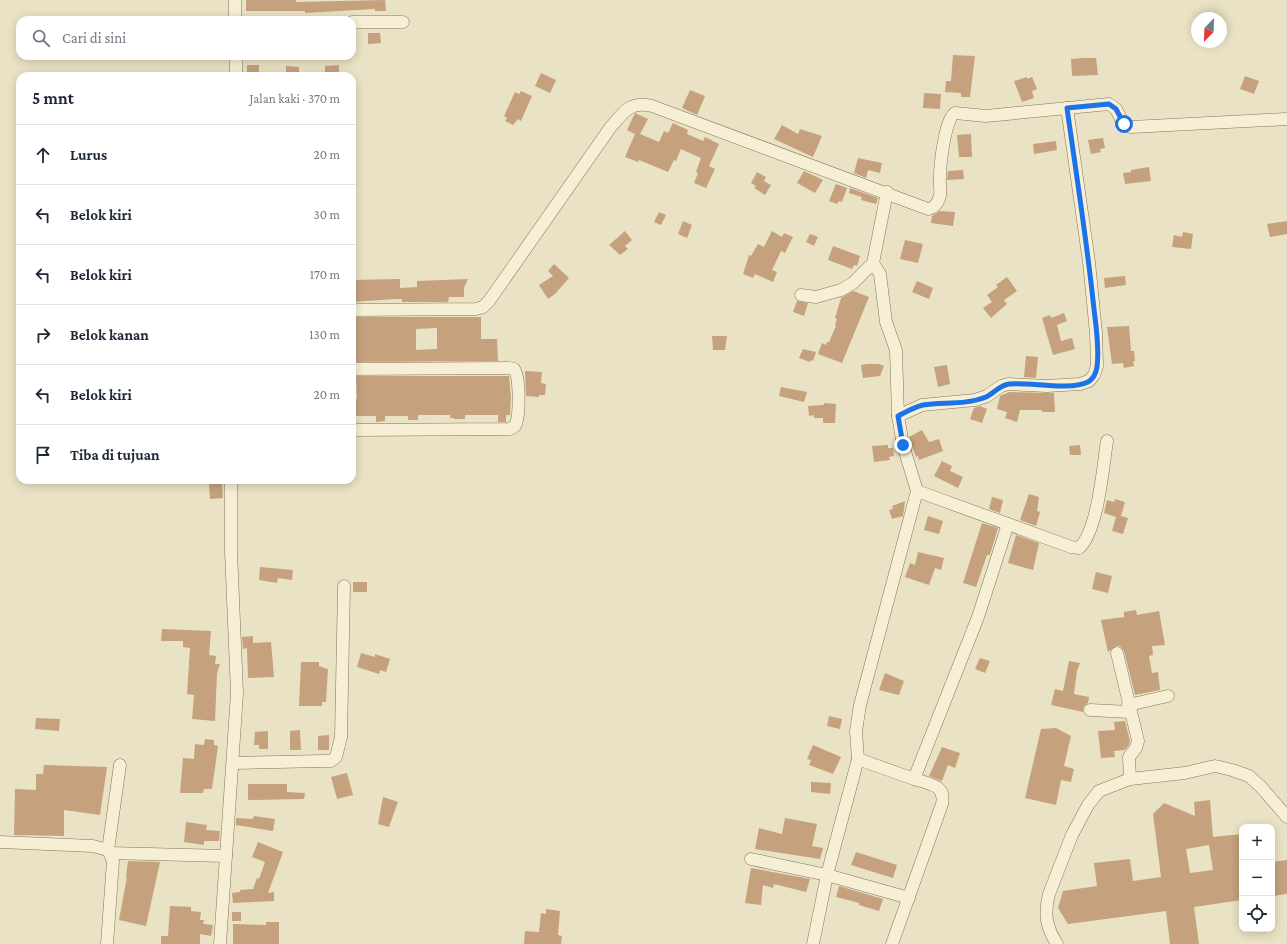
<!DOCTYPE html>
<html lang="id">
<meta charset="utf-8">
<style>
body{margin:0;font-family:"Crimson Pro",serif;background:#f2f2f3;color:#1f2937}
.controls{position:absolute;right:12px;bottom:12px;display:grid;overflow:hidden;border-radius:8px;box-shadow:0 2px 10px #0003}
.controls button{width:36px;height:36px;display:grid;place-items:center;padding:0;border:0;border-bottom:1px solid #e0e1e3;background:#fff;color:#1f2937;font:20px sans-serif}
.compass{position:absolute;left:1191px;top:12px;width:36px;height:36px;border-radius:50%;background:#fff;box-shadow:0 2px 10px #0003;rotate:203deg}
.stop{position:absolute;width:12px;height:12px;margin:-9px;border:3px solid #1a73e8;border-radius:50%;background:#fff}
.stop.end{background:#1a73e8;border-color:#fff;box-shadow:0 1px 4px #0008}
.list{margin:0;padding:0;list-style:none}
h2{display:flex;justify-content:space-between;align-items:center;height:52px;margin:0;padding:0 16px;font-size:17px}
h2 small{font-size:13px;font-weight:400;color:#747a83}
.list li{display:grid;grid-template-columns:26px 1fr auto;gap:12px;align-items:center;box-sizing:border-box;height:60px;padding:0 16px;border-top:1px solid #e0e1e3}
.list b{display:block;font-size:15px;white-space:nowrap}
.list em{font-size:13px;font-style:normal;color:#747a83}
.icon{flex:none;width:22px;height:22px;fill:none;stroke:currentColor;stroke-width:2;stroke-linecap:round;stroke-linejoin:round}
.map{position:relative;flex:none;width:1287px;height:944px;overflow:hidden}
.search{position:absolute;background:#fff;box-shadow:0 2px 10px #0003;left:16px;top:16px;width:340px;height:44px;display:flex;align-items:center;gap:10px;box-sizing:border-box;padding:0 14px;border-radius:12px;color:#747a83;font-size:15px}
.panel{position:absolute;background:#fff;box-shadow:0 2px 10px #0003;left:16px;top:72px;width:340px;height:412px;border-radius:12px}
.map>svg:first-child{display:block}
.building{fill:#c5a27d;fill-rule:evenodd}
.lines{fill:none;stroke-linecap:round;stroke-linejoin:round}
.minor-casing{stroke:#83755c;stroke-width:13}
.minor{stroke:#f6efd6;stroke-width:12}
.route{stroke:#1a73e8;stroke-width:5}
</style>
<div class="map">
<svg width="1287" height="944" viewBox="0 0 1287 944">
<rect width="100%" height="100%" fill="#eae2c4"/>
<!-- building -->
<g class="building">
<path d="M 246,0 L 296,0 L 296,2 L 385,0 L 386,11 L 375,11 L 375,9 L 305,13 L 305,11 L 246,11 Z"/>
<path d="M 368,33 L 380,33 L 381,43 L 368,44 Z"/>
<path d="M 953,55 L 975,56 L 970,97 L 961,97 L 961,93 L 945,92 L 946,81 L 951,81 Z"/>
<path d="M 1083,58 L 1096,58 L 1098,75 L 1072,76 L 1071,59 Z"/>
<rect x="247" y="65" width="12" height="11"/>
<path d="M 339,65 L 339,76 L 325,76 L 325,66 Z"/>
<path d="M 286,66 L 299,67 L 299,76 L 286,76 Z"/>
<path d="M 541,73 L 556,80 L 550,93 L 535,86 Z"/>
<path d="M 1245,76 L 1259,81 L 1254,94 L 1240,89 Z"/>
<path d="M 1027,77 L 1027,79 L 1032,77 L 1037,89 L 1032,91 L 1034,98 L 1022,102 L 1014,81 Z"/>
<path d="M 690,90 L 705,96 L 697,115 L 682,108 Z"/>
<path d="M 521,91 L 532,96 L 521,121 L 518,119 L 513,125 L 505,121 L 507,118 L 504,116 L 515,92 L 519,94 Z"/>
<path d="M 924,93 L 941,94 L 940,109 L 923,108 Z"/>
<path d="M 635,113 L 648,119 L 640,134 L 659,142 L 664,131 L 668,133 L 673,123 L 688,130 L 687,134 L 703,141 L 705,137 L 719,144 L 709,166 L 715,169 L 706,188 L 694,183 L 698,173 L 696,172 L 701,158 L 681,149 L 676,161 L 674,160 L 668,172 L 639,160 L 638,162 L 625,157 L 635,134 L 627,130 Z"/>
<path d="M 782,125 L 798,134 L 800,129 L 822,136 L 813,157 L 774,139 Z"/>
<path d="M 971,134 L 972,157 L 959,157 L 957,135 Z"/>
<path d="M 1103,138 L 1105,148 L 1100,149 L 1101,152 L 1091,154 L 1088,140 Z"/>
<path d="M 1056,141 L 1057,150 L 1034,154 L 1033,144 Z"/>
<path d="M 858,158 L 882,163 L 880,173 L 868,170 L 866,178 L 854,173 Z"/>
<path d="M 1149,167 L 1151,181 L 1125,184 L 1123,173 L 1131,172 L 1131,170 Z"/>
<path d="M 963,170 L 964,179 L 947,180 L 948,171 Z"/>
<path d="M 804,171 L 823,180 L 815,193 L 797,183 Z"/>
<path d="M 757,172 L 766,177 L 764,181 L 771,185 L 765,195 L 754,188 L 756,186 L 751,183 Z"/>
<path d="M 836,184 L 847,188 L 842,202 L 839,201 L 837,204 L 829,201 Z"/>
<path d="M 850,188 L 878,198 L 876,204 L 861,200 L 862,197 L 849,193 Z"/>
<path d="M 940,211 L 955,212 L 953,226 L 931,223 L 932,216 Z"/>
<path d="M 659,212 L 666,215 L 661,225 L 654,222 Z"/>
<path d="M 683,221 L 692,225 L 687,238 L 678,234 Z"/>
<path d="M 1287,221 L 1287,234 L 1270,237 L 1267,224 Z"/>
<path d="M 625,231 L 632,240 L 625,246 L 628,249 L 620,255 L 609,245 Z"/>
<path d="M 772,231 L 782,237 L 784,233 L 793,237 L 785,253 L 781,251 L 772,270 L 777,272 L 773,282 L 755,274 L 753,278 L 743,274 L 749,255 L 751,256 L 758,244 L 764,247 Z"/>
<path d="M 1183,232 L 1193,234 L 1191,249 L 1172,247 L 1174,235 L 1182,237 Z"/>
<path d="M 810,234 L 818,237 L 814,246 L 806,242 Z"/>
<path d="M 905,240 L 923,244 L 918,263 L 900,259 Z"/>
<path d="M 833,246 L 860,256 L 857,266 L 854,265 L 852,269 L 828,260 Z"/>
<path d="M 554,264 L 569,278 L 555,294 L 548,299 L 539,285 L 553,276 L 548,271 Z"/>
<path d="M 1125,276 L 1126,285 L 1105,288 L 1104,278 Z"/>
<path d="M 1007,277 L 1017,291 L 1004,300 L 1007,304 L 991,318 L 983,308 L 992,302 L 987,295 L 998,287 L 996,285 Z"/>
<path d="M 400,279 L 400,288 L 417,287 L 417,281 L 468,279 L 464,288 L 464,297 L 449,297 L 448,302 L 402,302 L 402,299 L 396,299 L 352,302 L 352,280 Z"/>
<path d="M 917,281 L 933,288 L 929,299 L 912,292 Z"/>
<path d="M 853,291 L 869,297 L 842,363 L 818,354 L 822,343 L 826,345 L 827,342 L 829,342 L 836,326 L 835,325 L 837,319 L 835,318 L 841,298 Z"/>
<path d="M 797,301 L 808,303 L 804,316 L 793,312 Z"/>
<path d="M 1064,313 L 1067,321 L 1057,325 L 1061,341 L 1072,338 L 1075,349 L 1053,355 L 1042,318 L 1050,315 L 1051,318 Z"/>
<path d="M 353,317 L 481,317 L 481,339 L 497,339 L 498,361 L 352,362 ZM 437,328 L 437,349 L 416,350 L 416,329 Z"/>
<path d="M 1129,326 L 1131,351 L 1134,351 L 1135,361 L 1133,361 L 1134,366 L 1124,368 L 1123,363 L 1112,364 L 1107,327 Z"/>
<path d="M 712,336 L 727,336 L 725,350 L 713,350 Z"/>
<path d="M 803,349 L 816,352 L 813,361 L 811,360 L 810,362 L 799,358 Z"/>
<path d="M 1026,356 L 1038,357 L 1036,378 L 1024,377 Z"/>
<path d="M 867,364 L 879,364 L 884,366 L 880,376 L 863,378 L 861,365 Z"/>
<path d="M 947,365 L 950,384 L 938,387 L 934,367 Z"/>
<path d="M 525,371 L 542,372 L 541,383 L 546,384 L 545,395 L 539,395 L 539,397 L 526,396 Z"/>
<path d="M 356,376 L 509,376 L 511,397 L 510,415 L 506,415 L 506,422 L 498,422 L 498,415 L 465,415 L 465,419 L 454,419 L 454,418 L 450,418 L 450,415 L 418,415 L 418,420 L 408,420 L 408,416 L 385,416 L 385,421 L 376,422 L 376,416 L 352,416 L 352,399 L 357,399 Z"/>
<path d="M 781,387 L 807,392 L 804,402 L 779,396 Z"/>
<path d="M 1009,392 L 1054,393 L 1055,412 L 1042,412 L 1042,410 L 1020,410 L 1017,422 L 1005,418 L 1007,412 L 997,409 L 1000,396 Z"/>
<path d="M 824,403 L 836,404 L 835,423 L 823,423 L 823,418 L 814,418 L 814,415 L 809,416 L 808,406 L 824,405 Z"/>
<path d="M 980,406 L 987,409 L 982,423 L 970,419 L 974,408 Z"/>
<path d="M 922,430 L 929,442 L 939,439 L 943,451 L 919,460 L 918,456 L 916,457 L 909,437 Z"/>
<path d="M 888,445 L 888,448 L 893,448 L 894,456 L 889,457 L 890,460 L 874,462 L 872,446 Z"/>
<path d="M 1080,445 L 1081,455 L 1070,455 L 1069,446 Z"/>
<path d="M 942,461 L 952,466 L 950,471 L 963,477 L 958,488 L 934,476 Z"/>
<path d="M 211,480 L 222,480 L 223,498 L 210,499 L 209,483 L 211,483 Z"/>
<path d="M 1029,494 L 1039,497 L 1037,511 L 1040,512 L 1036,526 L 1020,520 Z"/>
<path d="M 992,497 L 1003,500 L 1000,513 L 989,509 Z"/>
<path d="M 1115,499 L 1125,502 L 1121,516 L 1128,518 L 1123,534 L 1112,531 L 1116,517 L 1104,513 L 1107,500 L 1114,502 Z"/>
<path d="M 905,501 L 903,516 L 892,519 L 889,510 L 893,509 L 892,506 Z"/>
<path d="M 928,516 L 943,521 L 939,534 L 924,530 Z"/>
<path d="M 982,523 L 998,528 L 990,555 L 987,555 L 976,587 L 963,583 Z"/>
<path d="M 1016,535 L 1039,543 L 1033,570 L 1008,563 Z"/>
<path d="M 918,552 L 944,558 L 941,570 L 935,568 L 929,585 L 905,577 L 910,563 L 915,565 Z"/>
<path d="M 260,567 L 293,570 L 292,580 L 278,578 L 277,583 L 259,580 Z"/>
<path d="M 1096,572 L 1112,576 L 1108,593 L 1092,589 Z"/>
<rect x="353" y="582" width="14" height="10"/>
<path d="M 1136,610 L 1137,615 L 1159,611 L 1165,645 L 1152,646 L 1153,655 L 1149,656 L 1152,673 L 1158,672 L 1160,690 L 1135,695 L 1124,651 L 1120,646 L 1116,646 L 1108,652 L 1101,620 L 1124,617 L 1124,612 Z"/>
<path d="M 162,629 L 211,631 L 209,655 L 216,656 L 215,664 L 220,664 L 217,673 L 215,721 L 192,719 L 194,695 L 187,694 L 190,648 L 183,647 L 183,641 L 161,641 Z"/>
<path d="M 253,636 L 253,643 L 271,642 L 274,677 L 248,678 L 247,648 L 243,649 L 242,637 Z"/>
<path d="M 361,653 L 375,657 L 375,654 L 390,659 L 386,672 L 380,670 L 379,674 L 357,667 Z"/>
<path d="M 980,658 L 990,661 L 985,673 L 975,669 Z"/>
<path d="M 1069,661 L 1080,663 L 1077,671 L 1074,694 L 1089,697 L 1088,703 L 1084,706 L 1083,712 L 1051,705 L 1055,689 L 1063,691 Z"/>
<path d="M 301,662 L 319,662 L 319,666 L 328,669 L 326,702 L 322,702 L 322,706 L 299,706 Z"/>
<path d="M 885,673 L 904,681 L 899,695 L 879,690 Z"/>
<path d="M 829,716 L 842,719 L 840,729 L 827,726 Z"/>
<path d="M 36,718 L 60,719 L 59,731 L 35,729 Z"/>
<path d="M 1125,721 L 1130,741 L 1129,745 L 1125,750 L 1114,751 L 1115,757 L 1101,758 L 1098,731 L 1115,730 L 1114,722 Z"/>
<path d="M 1056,728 L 1071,736 L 1064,766 L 1074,769 L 1071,782 L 1061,780 L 1056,805 L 1025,798 L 1041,729 Z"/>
<path d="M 300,730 L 301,750 L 290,750 L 290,731 Z"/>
<path d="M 268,731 L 268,749 L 259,749 L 259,745 L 254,745 L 255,732 Z"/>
<path d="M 329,735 L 329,750 L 318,750 L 318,736 Z"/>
<path d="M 205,739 L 214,740 L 214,745 L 218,746 L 212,789 L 204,789 L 203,793 L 180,793 L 183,758 L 194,759 L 195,744 L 204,745 Z"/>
<path d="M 813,745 L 841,757 L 833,774 L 809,765 L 811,760 L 807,759 Z"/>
<path d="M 942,747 L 960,753 L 955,768 L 948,765 L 942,781 L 929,776 Z"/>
<path d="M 44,765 L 107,767 L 100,815 L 64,810 L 64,836 L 14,835 L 15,789 L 36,790 L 36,774 L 43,774 Z"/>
<path d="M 347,773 L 353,795 L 337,799 L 331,777 Z"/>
<path d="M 811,782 L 831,783 L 830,794 L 811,792 Z"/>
<path d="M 248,784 L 287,784 L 287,792 L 305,793 L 304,799 L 248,800 Z"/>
<path d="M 383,797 L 398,802 L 389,827 L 378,824 Z"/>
<path d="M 1210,800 L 1213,837 L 1242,834 L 1242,900 L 1194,907 L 1199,944 L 1170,944 L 1166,911 L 1068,924 L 1058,908 L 1063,891 L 1097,886 L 1094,863 L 1130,859 L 1133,881 L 1161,877 L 1153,814 L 1164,803 L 1195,816 L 1194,802 ZM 1209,845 L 1213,870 L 1190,873 L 1186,849 Z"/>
<path d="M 254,816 L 275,819 L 273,831 L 236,825 L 236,818 L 253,819 Z"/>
<path d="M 785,818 L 817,824 L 812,846 L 823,848 L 820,859 L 755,849 L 759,828 L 782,834 Z"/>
<path d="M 186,822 L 207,825 L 206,830 L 220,831 L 219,841 L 204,841 L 204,845 L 184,842 Z"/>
<path d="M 258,842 L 283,852 L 268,893 L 274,892 L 274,901 L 233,903 L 232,893 L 240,892 L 240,890 L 253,889 L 257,878 L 259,879 L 265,862 L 252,857 Z"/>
<path d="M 856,852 L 897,865 L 893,878 L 851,865 Z"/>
<path d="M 1287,860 L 1287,894 L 1272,896 L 1272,862 Z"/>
<path d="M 128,861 L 160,862 L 146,926 L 119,920 L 127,877 L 126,877 Z"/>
<path d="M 751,868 L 810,879 L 806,892 L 774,884 L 773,888 L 763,885 L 761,905 L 745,903 Z"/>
<path d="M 839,886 L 883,899 L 879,911 L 859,905 L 859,903 L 836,897 Z"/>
<path d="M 170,906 L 191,907 L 191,911 L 201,912 L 200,920 L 204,920 L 203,924 L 213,925 L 211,936 L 200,934 L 200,944 L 161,944 L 161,936 L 168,936 Z"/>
<path d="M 546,909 L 560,911 L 558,935 L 562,936 L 561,944 L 524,944 L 525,931 L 539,932 L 541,913 L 546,914 Z"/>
<rect x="232" y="912" width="9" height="9"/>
<path d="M 266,922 L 279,922 L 279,944 L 233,944 L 233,924 L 266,925 Z"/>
</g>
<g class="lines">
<defs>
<g id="minor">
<path d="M 235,0 L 235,20"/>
<path d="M 352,22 L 403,22"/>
<path d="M 236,56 L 236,76"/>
<path d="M 801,295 L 816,297 L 841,290 L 853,283 L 873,263 L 887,192"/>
<path d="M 352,310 L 476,309 L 483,307 L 489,301 L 610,128 C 624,112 629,101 652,106 L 928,209 C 934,208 937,204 939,199 C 942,193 939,184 940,177 C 940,165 945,118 955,113 L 986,116 L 1109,104 L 1116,109 L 1124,125 L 1131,127 L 1287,119"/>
<path d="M 352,369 L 509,368 L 514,369 C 520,377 520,417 515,426 L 510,429 L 352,430"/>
<path d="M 898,416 L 922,405 L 975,400 L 987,396 L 1001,386 L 1008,384 L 1047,386 L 1080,384 L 1089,381 L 1094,375 L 1097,366 L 1096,333 L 1089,262 L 1067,108"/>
<path d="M 917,491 L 1071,547 L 1079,548 C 1098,531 1103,467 1107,441"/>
<path d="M 1117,653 L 1138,741 L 1136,748 L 1129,757 L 1130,779"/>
<path d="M 1128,705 L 1168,696"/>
<path d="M 1090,710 L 1130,712"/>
<path d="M 858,759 L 914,779 L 978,617 L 1008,524"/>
<path d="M 234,763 L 323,761 L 331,761 L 336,757 L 341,737 L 344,586"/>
<path d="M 0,842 L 93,846 L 108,850 L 113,861 L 107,944"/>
<path d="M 108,850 L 120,765"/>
<path d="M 110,853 L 226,856"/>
<path d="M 751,859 L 827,875 L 909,898"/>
<path d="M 220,944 L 237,693 L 231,551 L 231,480"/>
<path d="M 813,944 L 827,875 L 858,759 L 856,731 L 860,705 L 917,491 L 903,445 L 898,416 L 896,350 L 886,322 L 880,274 L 873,263"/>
<path d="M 892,944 L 942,804 C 946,785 930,784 914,779"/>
<path d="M 1057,944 C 1046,927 1044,914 1049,894 L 1072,835 L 1088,805 L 1099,791 L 1130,779 L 1185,773 L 1215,766 L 1232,770 L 1249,776 L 1261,787 L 1287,817"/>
</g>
</defs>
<!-- minor casing -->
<use href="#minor" class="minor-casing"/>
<!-- minor -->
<use href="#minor" class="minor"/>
</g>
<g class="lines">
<!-- route -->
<path class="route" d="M 903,445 L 898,416 C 906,412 914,407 923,405 C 944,402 966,405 986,397 C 994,393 1000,385 1009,384 C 1031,382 1069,391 1088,382 C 1093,379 1096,373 1097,367 C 1100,346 1095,321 1093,300 C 1086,236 1076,172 1067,108 L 1109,104 L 1116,109 L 1124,124"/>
</g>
</svg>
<div class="controls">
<button>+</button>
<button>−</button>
<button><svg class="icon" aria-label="locate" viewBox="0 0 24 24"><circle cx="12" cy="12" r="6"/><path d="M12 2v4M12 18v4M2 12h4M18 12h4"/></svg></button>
</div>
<svg class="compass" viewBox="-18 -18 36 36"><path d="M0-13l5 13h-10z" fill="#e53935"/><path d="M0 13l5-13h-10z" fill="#747a83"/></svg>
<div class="stop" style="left:1124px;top:124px"></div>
<div class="stop end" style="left:903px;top:445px"></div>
<div class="search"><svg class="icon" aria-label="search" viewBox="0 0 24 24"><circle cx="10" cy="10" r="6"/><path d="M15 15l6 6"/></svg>Cari di sini</div>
<section class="panel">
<h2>5 mnt<small>Jalan kaki · 370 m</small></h2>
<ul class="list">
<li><svg class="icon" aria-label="ahead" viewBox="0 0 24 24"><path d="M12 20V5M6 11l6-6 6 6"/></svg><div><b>Lurus</b></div><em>20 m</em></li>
<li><svg class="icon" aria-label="left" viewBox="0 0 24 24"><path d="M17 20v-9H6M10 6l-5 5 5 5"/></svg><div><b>Belok kiri</b></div><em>30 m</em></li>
<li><svg class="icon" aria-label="left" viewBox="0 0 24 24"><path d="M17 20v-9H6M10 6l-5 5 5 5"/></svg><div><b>Belok kiri</b></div><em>170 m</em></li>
<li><svg class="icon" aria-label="right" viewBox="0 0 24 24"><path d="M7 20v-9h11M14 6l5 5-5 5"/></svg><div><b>Belok kanan</b></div><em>130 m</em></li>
<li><svg class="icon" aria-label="left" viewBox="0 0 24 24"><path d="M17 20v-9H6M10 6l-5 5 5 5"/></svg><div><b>Belok kiri</b></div><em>20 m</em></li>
<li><svg class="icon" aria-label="arrive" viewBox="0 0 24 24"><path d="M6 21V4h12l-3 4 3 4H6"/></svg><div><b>Tiba di tujuan</b></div></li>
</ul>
</section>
</div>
